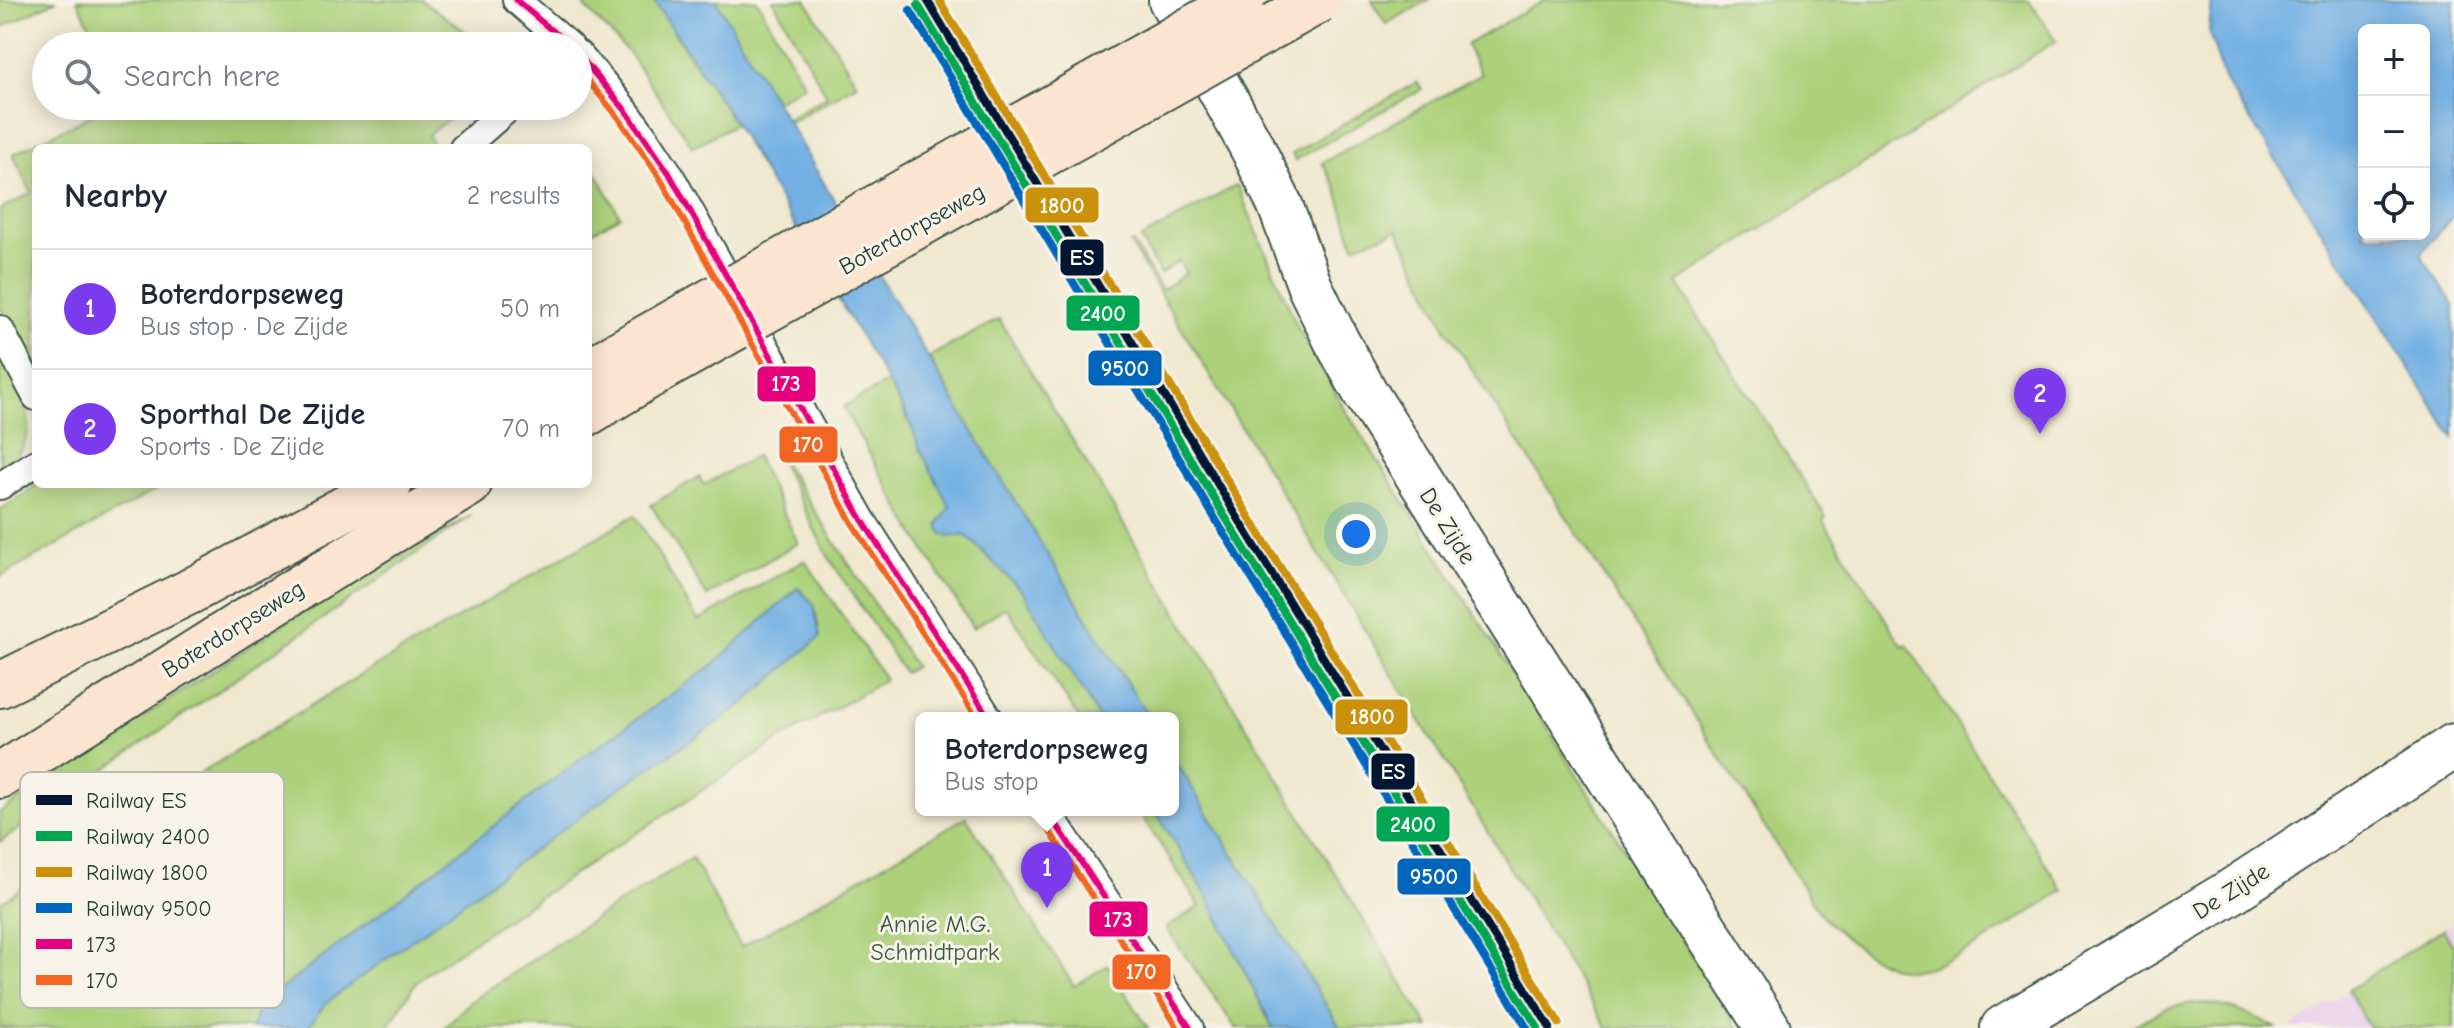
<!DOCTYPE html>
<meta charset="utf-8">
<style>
body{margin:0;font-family:"Comic Neue",sans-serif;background:#f6f6f7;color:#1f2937}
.controls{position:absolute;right:24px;top:24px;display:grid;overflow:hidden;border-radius:12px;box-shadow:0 4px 20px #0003}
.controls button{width:72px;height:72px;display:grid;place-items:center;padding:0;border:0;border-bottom:2px solid #e0e1e3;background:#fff;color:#1f2937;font:40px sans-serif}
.you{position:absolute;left:1356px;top:534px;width:28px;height:28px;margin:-20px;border:6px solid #fff;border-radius:50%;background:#1a73e8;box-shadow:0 0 0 12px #1a73e833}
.badge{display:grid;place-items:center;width:52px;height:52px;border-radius:50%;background:#7c3aed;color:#fff;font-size:26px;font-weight:700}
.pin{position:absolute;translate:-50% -66px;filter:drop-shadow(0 2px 4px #0008)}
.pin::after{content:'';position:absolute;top:42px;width:28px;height:24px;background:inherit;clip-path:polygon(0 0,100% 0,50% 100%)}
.popup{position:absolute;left:915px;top:712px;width:264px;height:104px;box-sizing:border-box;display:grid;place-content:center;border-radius:12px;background:#fff;filter:drop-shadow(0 2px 6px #0005);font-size:26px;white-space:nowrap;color:#747a83}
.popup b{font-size:30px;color:#1f2937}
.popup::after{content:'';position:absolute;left:50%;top:100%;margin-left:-16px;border:16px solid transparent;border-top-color:#fff}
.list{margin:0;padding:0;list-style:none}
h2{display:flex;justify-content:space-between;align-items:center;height:104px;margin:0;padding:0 32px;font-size:34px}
h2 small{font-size:26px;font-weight:400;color:#747a83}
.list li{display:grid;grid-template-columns:52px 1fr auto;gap:24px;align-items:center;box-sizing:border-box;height:120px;padding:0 32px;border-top:2px solid #e0e1e3}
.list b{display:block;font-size:30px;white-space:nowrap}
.list p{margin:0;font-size:26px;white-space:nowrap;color:#747a83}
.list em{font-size:26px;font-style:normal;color:#747a83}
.icon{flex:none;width:44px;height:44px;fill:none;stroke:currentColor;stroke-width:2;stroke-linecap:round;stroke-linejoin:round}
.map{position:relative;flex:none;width:2454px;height:1028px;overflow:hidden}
.search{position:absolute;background:#fff;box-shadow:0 4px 20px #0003;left:32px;top:32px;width:560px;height:88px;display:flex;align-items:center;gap:20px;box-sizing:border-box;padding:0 28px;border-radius:44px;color:#747a83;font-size:30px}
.panel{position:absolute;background:#fff;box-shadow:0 4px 20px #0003;left:32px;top:144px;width:560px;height:344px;border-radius:12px}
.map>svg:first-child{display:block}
.built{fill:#ebd1eb}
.green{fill:#acd17a;stroke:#668757;stroke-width:2}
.water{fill:#72b0e4;stroke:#48768c;stroke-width:2;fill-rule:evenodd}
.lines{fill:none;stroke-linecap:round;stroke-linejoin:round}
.service-casing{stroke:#3e574b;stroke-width:30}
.minor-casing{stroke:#3e574b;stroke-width:48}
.secondary-casing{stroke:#3e574b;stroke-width:48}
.service{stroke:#fff;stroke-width:26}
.minor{stroke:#fff;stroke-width:44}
.secondary{stroke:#fce5d0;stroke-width:44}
.secondary-bridge-casing{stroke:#3e574b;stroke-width:48;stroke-linecap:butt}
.secondary-bridge{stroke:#fce5d0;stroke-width:44}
.bus-1-casing{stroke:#f7f3e8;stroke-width:12}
.bus-2-casing{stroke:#f7f3e8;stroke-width:12}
.bus-1{stroke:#e5007d;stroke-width:6}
.bus-2{stroke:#f26522;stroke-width:6}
.rail-1-casing{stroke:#f7f3e8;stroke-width:14}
.rail-2-casing{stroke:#f7f3e8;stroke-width:14}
.rail-3-casing{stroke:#f7f3e8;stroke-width:14}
.rail-4-casing{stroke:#f7f3e8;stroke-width:14}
.rail-1{stroke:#011633;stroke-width:8}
.rail-2{stroke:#00a651;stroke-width:8}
.rail-3{stroke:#cc910a;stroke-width:8}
.rail-4{stroke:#0065bd;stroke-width:8}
.labels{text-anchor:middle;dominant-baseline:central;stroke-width:6;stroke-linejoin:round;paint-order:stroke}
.street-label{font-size:24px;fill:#1f3d34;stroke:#f7f3e8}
.park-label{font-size:24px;fill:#3b5b42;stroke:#f7f3e8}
.key{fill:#f7f3e8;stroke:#b6bcb2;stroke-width:2}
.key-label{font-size:22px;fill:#1f3d34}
.line-badge{stroke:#f7f3e8;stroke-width:3}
.badge-label{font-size:22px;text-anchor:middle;font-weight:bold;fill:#fff}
</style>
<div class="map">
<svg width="2454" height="1028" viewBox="0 0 2454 1028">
<rect width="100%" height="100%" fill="#f7f3e8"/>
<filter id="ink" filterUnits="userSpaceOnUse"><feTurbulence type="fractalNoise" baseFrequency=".0125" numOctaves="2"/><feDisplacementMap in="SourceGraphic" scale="16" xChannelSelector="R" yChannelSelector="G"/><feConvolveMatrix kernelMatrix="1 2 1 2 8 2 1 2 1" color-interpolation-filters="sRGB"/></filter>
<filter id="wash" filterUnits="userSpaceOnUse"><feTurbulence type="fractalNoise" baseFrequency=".006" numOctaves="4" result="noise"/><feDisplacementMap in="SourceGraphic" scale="32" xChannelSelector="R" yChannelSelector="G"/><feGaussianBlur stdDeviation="1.8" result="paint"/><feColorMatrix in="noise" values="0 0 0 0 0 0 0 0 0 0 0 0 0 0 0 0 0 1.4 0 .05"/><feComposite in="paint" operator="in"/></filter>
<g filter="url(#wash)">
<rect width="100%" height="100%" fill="#f0e8cf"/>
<!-- built -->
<path class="built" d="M 2454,922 L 2454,1028 L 2289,1028 L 2317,1011 Z"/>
<!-- green -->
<g class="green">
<path d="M 0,0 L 57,0 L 0,28 Z"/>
<path d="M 77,0 L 422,0 L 469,34 L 465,46 L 100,46 Z"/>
<path d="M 589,0 L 653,0 L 735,124 L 693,147 L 628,52 L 585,7 Z"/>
<path d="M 716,0 L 757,0 L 804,85 L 775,102 Z"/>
<path d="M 773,0 L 806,0 L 857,84 L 789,123 L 786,119 L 827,96 Z"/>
<path d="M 1372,0 L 1429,0 L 1386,24 Z"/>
<path d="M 1545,0 L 2029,0 L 2056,41 L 1677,283 L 1826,517 L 1823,520 L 1903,647 L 1907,645 L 2063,891 C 2028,912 1951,970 1912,970 C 1881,971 1839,934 1819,912 L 1446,329 L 1398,230 L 1354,246 L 1336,187 L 1322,163 L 1481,74 L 1466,45 Z"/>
<path d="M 1417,82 L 1422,89 L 1295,160 L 1292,154 Z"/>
<path d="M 110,106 L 465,106 L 428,135 L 435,148 L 36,148 L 36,372 L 0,306 L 0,209 L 32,193 L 13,154 Z"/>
<path d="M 588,164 L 597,174 L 620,216 L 588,234 Z"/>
<path d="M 1237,185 L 1298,328 L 1343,406 L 1738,1028 L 1607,1028 L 1130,244 L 1133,243 L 1162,290 L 1186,273 L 1179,261 L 1160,274 L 1140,239 Z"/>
<path d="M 999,319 L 1429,1028 L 1340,1028 L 1173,757 L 1173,718 L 1149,718 L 995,471 L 929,357 Z"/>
<path d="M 0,349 C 21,391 52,435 0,469 Z"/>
<path d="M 888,382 C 911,423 929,466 950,507 L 939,524 L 942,533 C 952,539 960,533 968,537 L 1023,592 L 1099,718 L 1079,718 L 1006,607 L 973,628 L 914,533 L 843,407 Z"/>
<path d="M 773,446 L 915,667 L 904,673 L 826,553 Z"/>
<path d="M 756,456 L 798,543 L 707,596 L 651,505 L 699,477 L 704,485 Z"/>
<path d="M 39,484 L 166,484 L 0,577 L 0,510 Z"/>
<path d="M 472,515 L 0,842 L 0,812 L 286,622 Z"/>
<path d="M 635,515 L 698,621 L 805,560 L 885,679 C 852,702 814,718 780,740 C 661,817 543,893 427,973 L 415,984 L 387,1028 L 0,1028 L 0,903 L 72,852 L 352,680 Z"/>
<path d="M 1138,810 L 1155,810 L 1208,898 L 1273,1028 L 1236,1028 L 1166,928 L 1200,906 Z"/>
<path d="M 966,817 L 1074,986 L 1108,965 L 1148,1028 L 444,1028 L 471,1001 L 586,924 L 692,858 L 741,947 Z"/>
<path d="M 2443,929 L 2454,947 L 2454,1028 L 2369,1028 L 2348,990 Z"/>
<path d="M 2193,1003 C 2228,1005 2246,1011 2276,1028 L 2129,1028 L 2167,1008 Z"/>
</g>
<!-- water -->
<g class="water">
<path d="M 653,0 L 716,0 C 857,241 1001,481 1149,718 L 1099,718 L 1023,592 L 968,537 L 963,535 L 949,537 L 942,533 L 938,525 L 950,507 L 920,449 L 908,417 L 723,104 Z"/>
<path d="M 2212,0 L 2454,0 L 2454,215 L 2420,254 L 2454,305 L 2454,438 L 2224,79 L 2209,31 ZM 2424,30 L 2424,234 L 2364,234 L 2364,30 Z"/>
<path d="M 798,588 L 814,604 L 820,637 L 736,710 L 615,791 L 326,1003 L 308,1028 L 252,1028 L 259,1006 L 583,757 L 710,667 Z"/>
<path d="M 1173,757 L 1340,1028 L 1273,1028 L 1208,898 L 1155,810 L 1173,810 Z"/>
</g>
</g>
<g filter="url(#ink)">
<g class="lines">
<defs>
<g id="service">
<path d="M 516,0 L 570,46"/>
<path d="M 578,54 C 612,91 642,130 669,173 L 861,518 L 989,718"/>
<path d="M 463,148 L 511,106"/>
<path d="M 0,329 L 36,397"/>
<path d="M 0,486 L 36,463"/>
<path d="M 1047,810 L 1190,1028"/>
</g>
<g id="minor">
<path d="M 1171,0 L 1254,151 L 1280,205 L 1310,287 L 1337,342 L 1366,394 L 1768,1028"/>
<path d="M 2003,1028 L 2229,893 L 2454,746"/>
</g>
<g id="secondary">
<path d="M 588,371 L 635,344"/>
<path d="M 588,413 L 651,375"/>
<path d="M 0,685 L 189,592 L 390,484"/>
<path d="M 0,776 L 240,624 L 469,484"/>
</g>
</defs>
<!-- service casing -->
<use href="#service" class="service-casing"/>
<!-- minor casing -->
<use href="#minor" class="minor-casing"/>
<!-- secondary casing -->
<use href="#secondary" class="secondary-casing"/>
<!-- service -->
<use href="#service" class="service"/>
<!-- minor -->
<use href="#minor" class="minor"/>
<!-- secondary -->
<use href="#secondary" class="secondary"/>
<defs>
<g id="secondary-bridge">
<path d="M 635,344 L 1242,0"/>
<path d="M 651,375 L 1320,0"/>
</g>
</defs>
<!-- secondary-bridge casing -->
<use href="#secondary-bridge" class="secondary-bridge-casing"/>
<!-- secondary-bridge -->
<use href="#secondary-bridge" class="secondary-bridge"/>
<defs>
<g id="bus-1">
<path d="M 516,0 L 570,46"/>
<path d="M 578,54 L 626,111 L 669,173 L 861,518 L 989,718"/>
<path d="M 1047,810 L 1190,1028"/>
</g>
<g id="bus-2">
<path d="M 578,69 L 618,117 L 660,178 L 852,523 L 977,718"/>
<path d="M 1039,815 L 1178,1028"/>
</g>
</defs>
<!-- bus-1 casing -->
<use href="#bus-1" class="bus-1-casing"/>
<!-- bus-2 casing -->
<use href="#bus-2" class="bus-2-casing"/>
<!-- bus-1 -->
<use href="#bus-1" class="bus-1"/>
<!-- bus-2 -->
<use href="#bus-2" class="bus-2"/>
<defs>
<path id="rail-1" d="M 927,0 L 1233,510 L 1550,1028"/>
<path id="rail-2" d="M 918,5 L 1224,515 L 1538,1028"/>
<path id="rail-3" d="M 939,0 L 1242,505 L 1559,1023"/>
<path id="rail-4" d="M 910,10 L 1216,520 L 1527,1028"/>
</defs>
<!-- rail-1 casing -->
<use href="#rail-1" class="rail-1-casing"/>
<!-- rail-2 casing -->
<use href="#rail-2" class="rail-2-casing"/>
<!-- rail-3 casing -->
<use href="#rail-3" class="rail-3-casing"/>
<!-- rail-4 casing -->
<use href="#rail-4" class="rail-4-casing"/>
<!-- rail-1 -->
<use href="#rail-1" class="rail-1"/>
<!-- rail-2 -->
<use href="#rail-2" class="rail-2"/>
<!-- rail-3 -->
<use href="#rail-3" class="rail-3"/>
<!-- rail-4 -->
<use href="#rail-4" class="rail-4"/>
</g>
</g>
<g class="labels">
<!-- street labels -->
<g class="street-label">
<text transform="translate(912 229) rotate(-29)">Boterdorpseweg</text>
<text transform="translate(1448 526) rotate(58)">De Zijde</text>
<text transform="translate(233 629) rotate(-32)">Boterdorpseweg</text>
<text transform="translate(2231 891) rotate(-32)">De Zijde</text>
</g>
<!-- park labels -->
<g class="park-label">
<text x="935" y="924">Annie M.G.<tspan x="935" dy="28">Schmidtpark</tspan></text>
</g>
</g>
<!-- legend -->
<rect x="20" y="772" width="264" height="236" rx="12" class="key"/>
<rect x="36" y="795" width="36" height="10" fill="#011633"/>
<rect x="36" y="831" width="36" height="10" fill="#00a651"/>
<rect x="36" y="867" width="36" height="10" fill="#cc910a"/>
<rect x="36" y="903" width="36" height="10" fill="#0065bd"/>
<rect x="36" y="939" width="36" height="10" fill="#e5007d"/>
<rect x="36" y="975" width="36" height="10" fill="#f26522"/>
<g class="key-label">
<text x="86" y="808">Railway ES</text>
<text x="86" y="844">Railway 2400</text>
<text x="86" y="880">Railway 1800</text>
<text x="86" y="916">Railway 9500</text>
<text x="86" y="952">173</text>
<text x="86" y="988">170</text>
</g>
<g class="line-badge">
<rect x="1024" y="186" width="76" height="38" rx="8" fill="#cc910a"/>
<rect x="1059" y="238" width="46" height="39" rx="8" fill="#011633"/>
<rect x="1065" y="294" width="76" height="38" rx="8" fill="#00a651"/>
<rect x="1087" y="349" width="76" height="38" rx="8" fill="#0065bd"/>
<rect x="756" y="365" width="61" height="38" rx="8" fill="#e5007d"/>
<rect x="778" y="425" width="61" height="39" rx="8" fill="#f26522"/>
<rect x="1334" y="698" width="75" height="38" rx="8" fill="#cc910a"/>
<rect x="1370" y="752" width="46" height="39" rx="8" fill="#011633"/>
<rect x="1375" y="805" width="76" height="38" rx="8" fill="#00a651"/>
<rect x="1396" y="857" width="76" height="39" rx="8" fill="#0065bd"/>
<rect x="1088" y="900" width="61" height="38" rx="8" fill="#e5007d"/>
<rect x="1111" y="953" width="61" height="38" rx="8" fill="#f26522"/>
</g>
<g class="badge-label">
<text x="1062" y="213">1800</text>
<text x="1082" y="265">ES</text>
<text x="1103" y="321">2400</text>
<text x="1125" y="376">9500</text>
<text x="786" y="391">173</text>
<text x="808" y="452">170</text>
<text x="1372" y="724">1800</text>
<text x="1393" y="779">ES</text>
<text x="1413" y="832">2400</text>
<text x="1434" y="884">9500</text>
<text x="1118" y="927">173</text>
<text x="1141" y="979">170</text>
</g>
</svg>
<div class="controls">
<button>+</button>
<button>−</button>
<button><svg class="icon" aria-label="locate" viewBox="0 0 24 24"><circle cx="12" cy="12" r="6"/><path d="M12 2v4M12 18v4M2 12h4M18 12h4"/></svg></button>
</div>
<div class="you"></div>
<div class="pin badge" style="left:1047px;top:908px">1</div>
<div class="popup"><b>Boterdorpseweg</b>Bus stop</div>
<div class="pin badge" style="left:2040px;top:434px">2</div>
<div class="search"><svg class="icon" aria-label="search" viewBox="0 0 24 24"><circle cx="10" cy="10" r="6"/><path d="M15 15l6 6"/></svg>Search here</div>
<section class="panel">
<h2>Nearby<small>2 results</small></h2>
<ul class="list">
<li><span class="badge">1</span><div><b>Boterdorpseweg</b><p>Bus stop · De Zijde</p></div><em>50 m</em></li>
<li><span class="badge">2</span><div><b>Sporthal De Zijde</b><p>Sports · De Zijde</p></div><em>70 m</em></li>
</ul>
</section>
</div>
